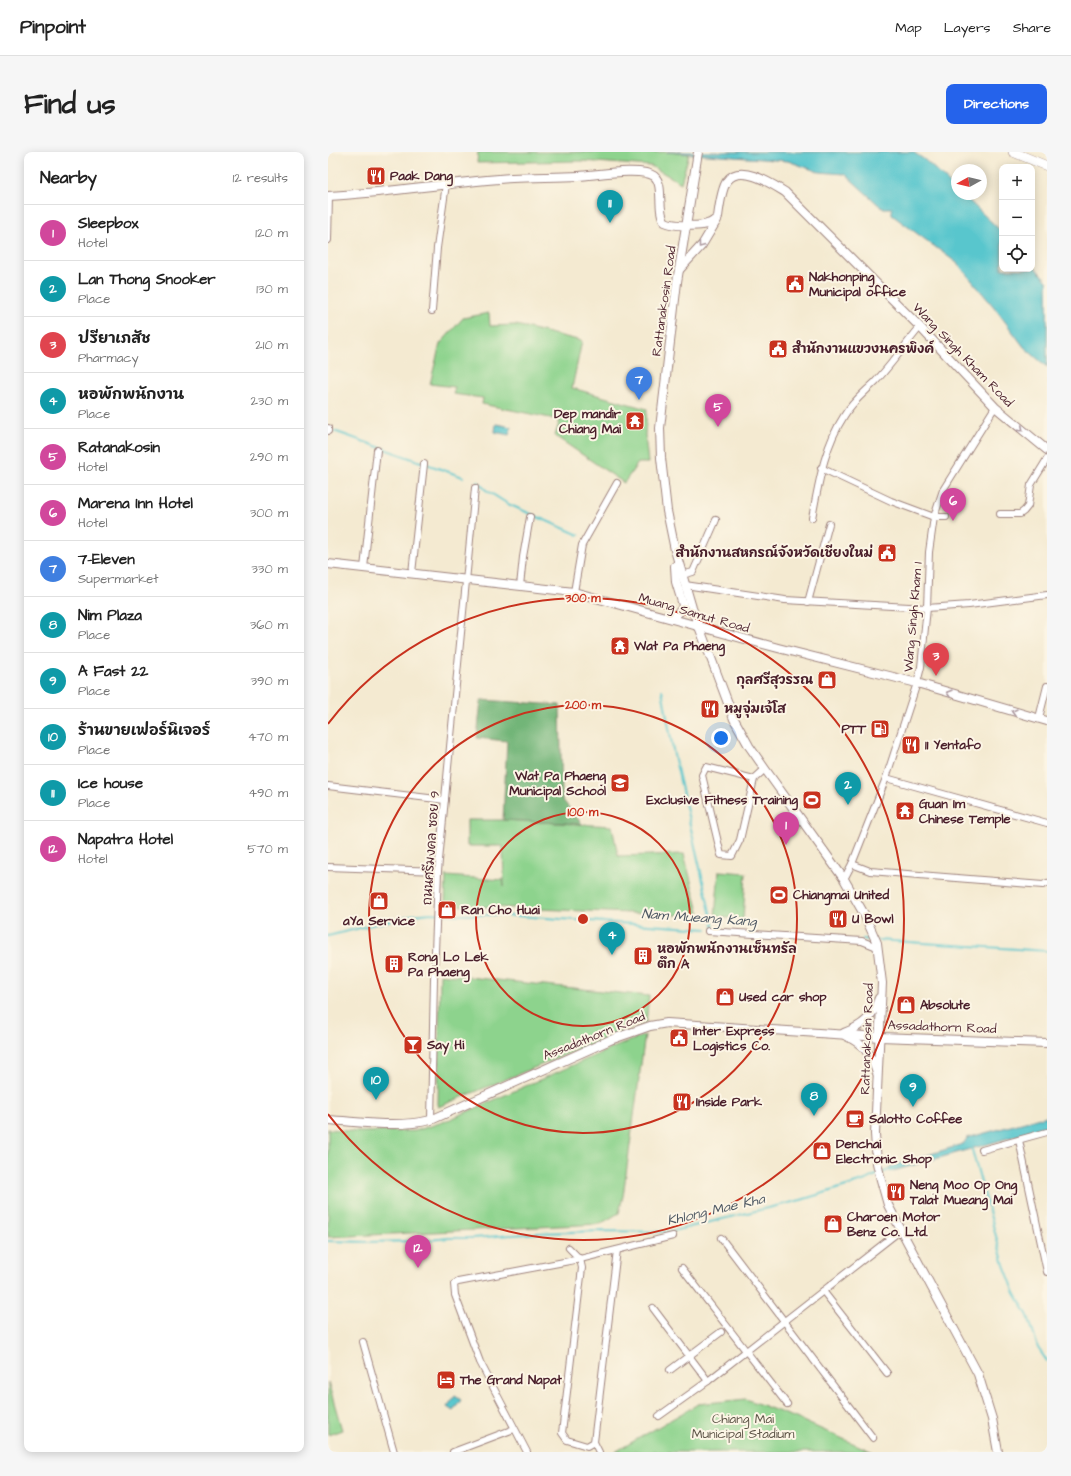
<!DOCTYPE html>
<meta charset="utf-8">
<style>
body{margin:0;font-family:"Architects Daughter","Playpen Sans Thai",sans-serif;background:#f6f6f6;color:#222}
.controls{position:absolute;right:12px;top:12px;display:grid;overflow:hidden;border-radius:8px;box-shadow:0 2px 10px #0003}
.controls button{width:36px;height:36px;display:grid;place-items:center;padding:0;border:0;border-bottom:1px solid #e0e0e0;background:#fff;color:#222;font:20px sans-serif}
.compass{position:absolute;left:623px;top:12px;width:36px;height:36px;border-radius:50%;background:#fff;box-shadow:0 2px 10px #0003;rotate:262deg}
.you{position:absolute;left:393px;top:586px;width:14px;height:14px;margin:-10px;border:3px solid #fff;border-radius:50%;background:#1a73e8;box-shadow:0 0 0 6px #1a73e833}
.badge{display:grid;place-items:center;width:26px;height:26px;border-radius:50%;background:#2563eb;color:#fff;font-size:13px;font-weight:700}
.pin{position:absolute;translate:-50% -33px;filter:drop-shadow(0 1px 2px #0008)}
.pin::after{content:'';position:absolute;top:21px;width:14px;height:12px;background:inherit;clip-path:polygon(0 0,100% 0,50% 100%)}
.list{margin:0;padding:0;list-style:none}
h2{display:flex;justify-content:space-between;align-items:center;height:52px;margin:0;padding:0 16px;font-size:17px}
h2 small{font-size:13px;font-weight:400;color:#767676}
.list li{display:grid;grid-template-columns:26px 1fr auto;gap:12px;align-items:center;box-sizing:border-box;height:56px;padding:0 16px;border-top:1px solid #e0e0e0}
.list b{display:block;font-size:15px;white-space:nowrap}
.list p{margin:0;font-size:13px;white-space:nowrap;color:#767676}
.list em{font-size:13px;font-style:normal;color:#767676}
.icon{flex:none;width:22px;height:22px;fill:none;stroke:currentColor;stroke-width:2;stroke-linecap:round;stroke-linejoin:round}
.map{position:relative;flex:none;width:719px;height:1300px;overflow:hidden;border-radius:8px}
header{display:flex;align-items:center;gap:24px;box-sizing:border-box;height:56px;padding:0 20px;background:#fff;border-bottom:1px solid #e0e0e0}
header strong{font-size:19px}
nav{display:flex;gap:22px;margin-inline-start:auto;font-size:14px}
.intro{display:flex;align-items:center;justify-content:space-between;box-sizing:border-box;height:96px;padding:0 24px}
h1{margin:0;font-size:28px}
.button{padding:10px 18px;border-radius:8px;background:#2563eb;color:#fff;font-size:14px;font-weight:700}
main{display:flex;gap:24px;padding:0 24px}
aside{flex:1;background:#fff;border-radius:8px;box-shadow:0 2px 10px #0003}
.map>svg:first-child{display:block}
.green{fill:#8dd38d;stroke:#6c795c}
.forest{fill:#72b578;stroke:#5e6a52}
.water{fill:#58c6cd;stroke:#51727c}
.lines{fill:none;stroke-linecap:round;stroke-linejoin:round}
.stream{stroke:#58c6cd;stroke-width:2}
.minor-casing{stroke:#9f847e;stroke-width:8}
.tertiary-casing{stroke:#9f847e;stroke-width:10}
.secondary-casing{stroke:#9f847e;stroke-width:10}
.minor{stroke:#fff;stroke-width:6}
.tertiary{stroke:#fff;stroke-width:8}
.secondary{stroke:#fff;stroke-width:9}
.oneway{stroke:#ae9aa0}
.ring{fill:none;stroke:#c8321e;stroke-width:2}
.labels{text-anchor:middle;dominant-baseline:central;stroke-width:4;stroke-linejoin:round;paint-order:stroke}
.poi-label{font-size:13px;font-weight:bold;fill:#4a1f2b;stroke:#fcf5e5;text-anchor:start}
.street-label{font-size:13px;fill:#4a1f2b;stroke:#fcf5e5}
.park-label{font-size:13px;fill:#5e5548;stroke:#fcf5e5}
.water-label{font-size:14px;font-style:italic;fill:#4f5964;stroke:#fcf5e5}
.centre{fill:#c8321e;stroke:#fcf5e5;stroke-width:2}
.ring-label{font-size:12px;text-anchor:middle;font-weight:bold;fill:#c8321e;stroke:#fcf5e5;stroke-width:4;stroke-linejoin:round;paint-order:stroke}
</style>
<header>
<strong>Pinpoint</strong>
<nav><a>Map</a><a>Layers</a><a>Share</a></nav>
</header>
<div class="intro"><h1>Find us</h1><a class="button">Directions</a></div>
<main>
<aside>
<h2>Nearby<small>12 results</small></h2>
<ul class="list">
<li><span class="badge" style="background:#d1479c">1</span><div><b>Sleepbox</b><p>Hotel</p></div><em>120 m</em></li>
<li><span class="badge" style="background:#0f9aa8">2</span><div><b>Lan Thong Snooker</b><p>Place</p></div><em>130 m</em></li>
<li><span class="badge" style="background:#e0444e">3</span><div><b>ปรียาเภสัช</b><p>Pharmacy</p></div><em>210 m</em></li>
<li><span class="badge" style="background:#0f9aa8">4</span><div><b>หอพักพนักงาน</b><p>Place</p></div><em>230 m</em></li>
<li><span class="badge" style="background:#d1479c">5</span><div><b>Ratanakosin</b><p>Hotel</p></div><em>290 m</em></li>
<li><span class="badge" style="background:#d1479c">6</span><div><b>Marena Inn Hotel</b><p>Hotel</p></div><em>300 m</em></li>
<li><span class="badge" style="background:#3f7fe0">7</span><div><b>7-Eleven</b><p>Supermarket</p></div><em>330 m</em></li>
<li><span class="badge" style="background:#0f9aa8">8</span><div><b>Nim Plaza</b><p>Place</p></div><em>360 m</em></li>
<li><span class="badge" style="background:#0f9aa8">9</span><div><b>A Fast 22</b><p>Place</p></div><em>390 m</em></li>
<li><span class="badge" style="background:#0f9aa8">10</span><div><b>ร้านขายเฟอร์นิเจอร์</b><p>Place</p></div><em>470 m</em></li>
<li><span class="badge" style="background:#0f9aa8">11</span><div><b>Ice house</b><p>Place</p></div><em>490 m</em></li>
<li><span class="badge" style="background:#d1479c">12</span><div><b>Napatra Hotel</b><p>Hotel</p></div><em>570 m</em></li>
</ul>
</aside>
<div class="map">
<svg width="719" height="1300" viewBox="0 0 719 1300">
<rect width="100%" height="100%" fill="#fcf5e5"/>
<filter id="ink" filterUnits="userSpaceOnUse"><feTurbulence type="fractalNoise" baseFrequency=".025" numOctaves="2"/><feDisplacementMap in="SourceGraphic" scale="8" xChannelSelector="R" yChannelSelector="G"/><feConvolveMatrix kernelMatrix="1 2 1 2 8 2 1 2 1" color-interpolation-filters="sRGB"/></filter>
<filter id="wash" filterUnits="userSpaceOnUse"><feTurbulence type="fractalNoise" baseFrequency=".012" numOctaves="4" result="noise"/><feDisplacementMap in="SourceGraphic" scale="16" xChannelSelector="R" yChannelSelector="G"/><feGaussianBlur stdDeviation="0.9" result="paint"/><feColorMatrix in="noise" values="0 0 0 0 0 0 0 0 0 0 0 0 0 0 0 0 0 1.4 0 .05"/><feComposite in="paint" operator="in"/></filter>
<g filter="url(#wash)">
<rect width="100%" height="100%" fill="#f4ead1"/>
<!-- green -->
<g class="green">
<path d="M 150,0 L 339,0 L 361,2 L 353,31 L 323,14 L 254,9 L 149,11 Z"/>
<path d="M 161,161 L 162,174 L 188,173 L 254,189 L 244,236 L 319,257 L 317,283 L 320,311 L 310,311 L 296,331 L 227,284 L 232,268 L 154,252 L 155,246 L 125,242 L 127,235 L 102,232 L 112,192 L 135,166 Z"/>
<path d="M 139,668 L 175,668 L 284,674 L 290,704 L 356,702 L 372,764 L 117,753 L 118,724 L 175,728 L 176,735 L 175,694 L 139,694 Z"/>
<path d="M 391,719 L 418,721 L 415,767 L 387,765 Z"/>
<path d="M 112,822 L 321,844 L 318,870 L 110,955 Z"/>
<path d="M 317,883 L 295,1044 L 291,1061 L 272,1072 L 0,1085 L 0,977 L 31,980 L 87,979 L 118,969 L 282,897 Z"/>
<path d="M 0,1230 L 14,1278 L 0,1283 Z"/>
<path d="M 418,1247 L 468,1266 L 545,1300 L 287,1300 L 370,1252 Z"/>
</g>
<!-- forest -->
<path class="forest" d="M 153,548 L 232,553 L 234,647 L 254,672 L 175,668 L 179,589 L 149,586 Z"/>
<!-- water -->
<g class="water">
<path d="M 339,0 L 585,0 L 597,8 L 629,38 L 629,42 L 634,42 L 674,80 L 674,117 L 704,117 L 704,112 L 719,129 L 719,215 L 696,195 L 666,155 L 629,111 L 564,63 L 564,56 L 554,56 L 517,22 L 491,20 L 460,9 Z"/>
<path d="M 168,272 L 183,275 L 181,283 L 167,280 Z"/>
<path d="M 719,964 L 719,975 L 562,1020 L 561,1015 L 629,994 L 636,991 L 639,986 Z"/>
<path d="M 127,1244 L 133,1248 L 125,1259 L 119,1255 Z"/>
</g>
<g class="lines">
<!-- stream -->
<g class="stream">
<path d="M 6,279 L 135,325"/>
<path d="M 149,329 L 158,338 L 180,352 L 251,383"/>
<path d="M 334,538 L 346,603 L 386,777"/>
<path d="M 0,784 L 84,763 L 103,761 L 127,763 L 174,763 L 379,777"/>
<path d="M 535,787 L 545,788"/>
<path d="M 549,788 L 719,799"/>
<path d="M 643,994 L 676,1113 L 687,1141 L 700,1164 L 710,1196 L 719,1209"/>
<path d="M 554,1021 L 563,1017"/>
<path d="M 0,1089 L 39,1090 L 90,1089 L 121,1086 L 145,1086 L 211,1081 L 274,1079 L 341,1080 L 473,1048 L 538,1028 L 550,1022"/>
</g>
</g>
</g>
<g filter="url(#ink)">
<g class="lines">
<defs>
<g id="minor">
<path d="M 0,88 L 1,44"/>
<path d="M 104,159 L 109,96 L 118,32"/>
<path d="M 0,276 L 0,279"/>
<path d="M 493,316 L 563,349 L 606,365 L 618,365"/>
<path d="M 672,362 L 692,362 L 696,359 L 700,354 L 703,333 L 719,307"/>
<path d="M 484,366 C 491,330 496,295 516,264 C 524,250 536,241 547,230 C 563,213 577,193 592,175"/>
<path d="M 36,416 L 49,298"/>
<path d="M 84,421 L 96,312"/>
<path d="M 354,423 L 365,420 L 388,368"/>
<path d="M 357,433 L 457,448 L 599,456 L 641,453 L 719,443"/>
<path d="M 192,434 L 195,405 L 202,365"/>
<path d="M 246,440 L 254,393 L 289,331"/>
<path d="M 480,450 L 501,372"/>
<path d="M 711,566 L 719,534"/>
<path d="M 558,626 L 719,671"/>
<path d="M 426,627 L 378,615 L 374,623 L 393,703 L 404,704 L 412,688 L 426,627 L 437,617"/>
<path d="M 0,634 L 117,648"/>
<path d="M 524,712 L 542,719 L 715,733 L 719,731"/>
<path d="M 0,715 L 110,719"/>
<path d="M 516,727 L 524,712 L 558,626 L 589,531 L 593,515 L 599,456 L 601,400 L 606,365 L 615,338 L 667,255"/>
<path d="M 380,779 L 534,789 L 549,795"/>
<path d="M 103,968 L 106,827 L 110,719 L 147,336"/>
<path d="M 691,988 L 719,1120"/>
<path d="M 654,998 L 719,980"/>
<path d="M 393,1086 L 545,1286"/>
<path d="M 241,1096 L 252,1107 L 254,1116 L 234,1281 L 239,1288 L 259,1294 L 266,1290 L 289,1098"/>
<path d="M 354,1116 L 459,1252"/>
<path d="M 495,1139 L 559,1221"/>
<path d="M 325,1156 L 380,1229"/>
<path d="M 35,1190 L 66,1300"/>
<path d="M 342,1218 L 393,1180"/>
<path d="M 331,1264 L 380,1229 L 573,1078"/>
<path d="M 266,1290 L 271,1300"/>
<path d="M 125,1300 L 186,1277"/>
<path d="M 199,1300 L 152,1210 L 127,1143 L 126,1132 L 130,1130 L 252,1107 L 345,1084"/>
</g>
<g id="tertiary">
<path d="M 370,0 L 349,130 L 332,276 L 333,306 L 339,359 L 347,398 L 364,456 L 406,567 L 421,594 L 437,617 L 516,727 L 536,762 L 549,791 L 554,831 L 547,982 L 549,1011 L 553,1028 L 560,1053 L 573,1078 L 650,1222 L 664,1267 L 670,1300"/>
<path d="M 0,44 C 62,41 123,30 184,26 C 207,25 229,25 251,24 C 268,23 313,15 326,24 C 337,33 328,58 337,70 C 346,74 369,75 379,72 C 383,71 387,68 390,65 C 391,57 394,36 399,29 C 412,11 444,32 457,40 L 592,175 L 667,255 L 719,298"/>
<path d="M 351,118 L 374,93 L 389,68"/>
<path d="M 0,412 L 246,440 L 450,496 L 589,531 L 719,569"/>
<path d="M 340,465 C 347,463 354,461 355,453 L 348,430 L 347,414"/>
<path d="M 516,881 C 536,873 544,866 551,846"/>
<path d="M 518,884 C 536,892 543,902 549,921"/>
<path d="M 0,968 C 34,970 70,976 103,968 L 282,888 L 322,874 L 339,871 L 552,885 L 719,891"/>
</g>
<path id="secondary" d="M 685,0 L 719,14"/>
</defs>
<!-- minor casing -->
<use href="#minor" class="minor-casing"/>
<!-- tertiary casing -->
<use href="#tertiary" class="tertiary-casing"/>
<!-- secondary casing -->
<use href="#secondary" class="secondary-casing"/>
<!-- minor -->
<use href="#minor" class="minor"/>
<!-- tertiary -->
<use href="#tertiary" class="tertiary"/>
<!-- secondary -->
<use href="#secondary" class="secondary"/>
</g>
<!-- one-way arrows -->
<defs><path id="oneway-chevron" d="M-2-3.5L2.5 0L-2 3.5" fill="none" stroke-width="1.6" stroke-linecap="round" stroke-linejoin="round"/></defs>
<g class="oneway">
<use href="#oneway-chevron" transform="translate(373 93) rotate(127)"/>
<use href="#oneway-chevron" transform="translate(693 277) rotate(40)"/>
<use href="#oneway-chevron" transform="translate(621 541) rotate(-164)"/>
<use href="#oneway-chevron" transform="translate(686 560) rotate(-164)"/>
</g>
</g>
<!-- distance rings -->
<g class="ring">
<circle cx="255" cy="767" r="107"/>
<circle cx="255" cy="767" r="214"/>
<path d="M0 572A321 321 0 1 1 0 962"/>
</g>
<!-- icons -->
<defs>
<symbol id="restaurant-square" viewBox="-11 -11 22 22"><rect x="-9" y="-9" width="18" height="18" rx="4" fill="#c8321e" stroke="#fcf5e5"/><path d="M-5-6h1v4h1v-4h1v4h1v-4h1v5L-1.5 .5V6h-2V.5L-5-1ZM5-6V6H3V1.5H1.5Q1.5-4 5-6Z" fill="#fff"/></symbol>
<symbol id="civic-square" viewBox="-11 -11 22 22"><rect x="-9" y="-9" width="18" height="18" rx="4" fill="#c8321e" stroke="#fcf5e5"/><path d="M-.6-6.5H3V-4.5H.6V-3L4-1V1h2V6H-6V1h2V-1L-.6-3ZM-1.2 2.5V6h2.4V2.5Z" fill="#fff"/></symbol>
<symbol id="temple-square" viewBox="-11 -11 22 22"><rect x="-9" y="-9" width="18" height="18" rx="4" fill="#c8321e" stroke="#fcf5e5"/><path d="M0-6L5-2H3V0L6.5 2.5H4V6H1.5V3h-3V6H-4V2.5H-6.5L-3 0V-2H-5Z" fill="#fff"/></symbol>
<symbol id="shop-square" viewBox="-11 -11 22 22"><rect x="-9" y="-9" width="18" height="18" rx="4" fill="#c8321e" stroke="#fcf5e5"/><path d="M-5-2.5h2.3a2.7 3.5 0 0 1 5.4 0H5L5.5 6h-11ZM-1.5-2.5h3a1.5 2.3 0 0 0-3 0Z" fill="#fff"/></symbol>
<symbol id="fuel-square" viewBox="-11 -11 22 22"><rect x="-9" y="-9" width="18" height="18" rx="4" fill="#c8321e" stroke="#fcf5e5"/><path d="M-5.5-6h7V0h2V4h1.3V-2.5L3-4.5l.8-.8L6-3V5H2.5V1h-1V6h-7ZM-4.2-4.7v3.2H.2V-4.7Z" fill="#fff"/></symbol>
<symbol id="school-square" viewBox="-11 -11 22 22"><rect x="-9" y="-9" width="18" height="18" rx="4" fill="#c8321e" stroke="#fcf5e5"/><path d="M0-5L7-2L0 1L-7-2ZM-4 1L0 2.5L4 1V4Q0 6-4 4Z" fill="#fff"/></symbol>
<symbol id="stadium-square" viewBox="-11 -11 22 22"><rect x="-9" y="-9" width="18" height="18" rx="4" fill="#c8321e" stroke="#fcf5e5"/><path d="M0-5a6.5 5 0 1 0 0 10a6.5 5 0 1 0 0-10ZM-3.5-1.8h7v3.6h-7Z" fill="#fff"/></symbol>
<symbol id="building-square" viewBox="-11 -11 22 22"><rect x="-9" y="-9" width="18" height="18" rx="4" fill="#c8321e" stroke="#fcf5e5"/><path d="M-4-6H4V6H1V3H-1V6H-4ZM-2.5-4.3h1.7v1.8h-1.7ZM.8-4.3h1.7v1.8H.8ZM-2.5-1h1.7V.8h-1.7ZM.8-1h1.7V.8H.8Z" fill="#fff"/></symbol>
<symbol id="bar-square" viewBox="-11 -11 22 22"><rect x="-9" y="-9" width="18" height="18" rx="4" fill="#c8321e" stroke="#fcf5e5"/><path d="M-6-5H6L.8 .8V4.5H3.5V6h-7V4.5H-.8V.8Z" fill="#fff"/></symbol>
<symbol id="cafe-square" viewBox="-11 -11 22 22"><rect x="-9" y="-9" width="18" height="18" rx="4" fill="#c8321e" stroke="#fcf5e5"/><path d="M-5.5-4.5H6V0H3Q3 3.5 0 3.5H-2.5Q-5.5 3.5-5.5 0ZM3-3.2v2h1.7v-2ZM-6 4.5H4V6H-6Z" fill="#fff"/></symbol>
<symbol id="hotel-square" viewBox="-11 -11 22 22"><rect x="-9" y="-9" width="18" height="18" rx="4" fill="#c8321e" stroke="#fcf5e5"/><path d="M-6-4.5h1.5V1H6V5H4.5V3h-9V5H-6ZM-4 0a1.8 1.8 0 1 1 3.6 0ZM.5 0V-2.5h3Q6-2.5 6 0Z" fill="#fff"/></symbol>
</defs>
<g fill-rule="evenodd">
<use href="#restaurant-square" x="37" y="13" width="22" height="22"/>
<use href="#civic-square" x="456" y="121" width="22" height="22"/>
<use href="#civic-square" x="439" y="186" width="22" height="22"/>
<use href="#temple-square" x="296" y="258" width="22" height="22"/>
<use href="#civic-square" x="548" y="390" width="22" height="22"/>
<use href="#temple-square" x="281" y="483" width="22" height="22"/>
<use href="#shop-square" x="488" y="517" width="22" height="22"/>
<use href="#restaurant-square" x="371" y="546" width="22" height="22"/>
<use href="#fuel-square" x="541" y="566" width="22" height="22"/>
<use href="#restaurant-square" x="572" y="582" width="22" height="22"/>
<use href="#school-square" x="281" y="620" width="22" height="22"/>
<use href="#stadium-square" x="473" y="637" width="22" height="22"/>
<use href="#temple-square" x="566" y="648" width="22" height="22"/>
<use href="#stadium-square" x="440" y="732" width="22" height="22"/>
<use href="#shop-square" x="40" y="738" width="22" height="22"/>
<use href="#shop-square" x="108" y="747" width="22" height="22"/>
<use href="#restaurant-square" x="499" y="756" width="22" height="22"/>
<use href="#building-square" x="304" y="793" width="22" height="22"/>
<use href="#building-square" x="55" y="801" width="22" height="22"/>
<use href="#shop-square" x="386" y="834" width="22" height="22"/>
<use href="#shop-square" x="567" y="842" width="22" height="22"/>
<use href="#civic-square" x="340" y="875" width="22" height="22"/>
<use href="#bar-square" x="74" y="882" width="22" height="22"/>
<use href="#restaurant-square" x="343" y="939" width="22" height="22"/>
<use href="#cafe-square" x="516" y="956" width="22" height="22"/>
<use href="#shop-square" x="483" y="988" width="22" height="22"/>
<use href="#restaurant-square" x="557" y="1029" width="22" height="22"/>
<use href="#shop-square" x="494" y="1061" width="22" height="22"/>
<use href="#hotel-square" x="107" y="1217" width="22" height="22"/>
</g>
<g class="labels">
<!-- poi labels -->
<g class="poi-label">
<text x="62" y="24">Paak Dang</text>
<text x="481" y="125">Nakhonping<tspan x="481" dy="15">Municipal office</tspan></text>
<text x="464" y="197">สำนักงานแขวงนครพิงค์</text>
<text x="293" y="262" text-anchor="end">Dep mandir<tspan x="293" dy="15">Chiang Mai</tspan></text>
<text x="545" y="401" text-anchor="end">สำนักงานสหกรณ์จังหวัดเชียงใหม่</text>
<text x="306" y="494">Wat Pa Phaeng</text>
<text x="485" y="528" text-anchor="end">กุลศรีสุวรรณ</text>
<text x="396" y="557">หมูจุ่มเจ้โส</text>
<text x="538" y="577" text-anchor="end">PTT</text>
<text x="597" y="593">11 Yentafo</text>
<text x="278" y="624" text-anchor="end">Wat Pa Phaeng<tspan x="278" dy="15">Municipal School</tspan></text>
<text x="470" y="648" text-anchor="end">Exclusive Fitness Training</text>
<text x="591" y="652">Guan Im<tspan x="591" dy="15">Chinese Temple</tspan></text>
<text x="465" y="743">Chiangmai United</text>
<text x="133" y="758">Ran Cho Huai</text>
<text x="524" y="767">U Bowl</text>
<text x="51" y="769" text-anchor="middle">aYa Service</text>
<text x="329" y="797">หอพักพนักงานเซ็นทรัล<tspan x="329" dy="15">ตึก A</tspan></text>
<text x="80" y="805">Rong Lo Lek<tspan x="80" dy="15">Pa Phaeng</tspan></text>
<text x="411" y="845">Used car shop</text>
<text x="592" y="853">Absolute</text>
<text x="365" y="879">Inter Express<tspan x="365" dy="15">Logistics Co.</tspan></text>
<text x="99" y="893">Say Hi</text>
<text x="368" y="950">Inside Park</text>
<text x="541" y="967">Salotto Coffee</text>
<text x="508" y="992">Denchai<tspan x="508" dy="15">Electronic Shop</tspan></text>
<text x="582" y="1033">Neng Moo Op Ong<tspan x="582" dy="15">Talat Mueang Mai</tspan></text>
<text x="519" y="1065">Charoen Motor<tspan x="519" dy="15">Benz Co. Ltd.</tspan></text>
<text x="132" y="1228">The Grand Napat</text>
</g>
<!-- street labels -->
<g class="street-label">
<text transform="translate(336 149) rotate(-82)">Rattanakosin Road</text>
<text transform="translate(635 203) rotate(46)">Wang Singh Kham Road</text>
<text transform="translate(366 461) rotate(16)">Muang Samut Road</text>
<text transform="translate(585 465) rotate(-85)">Wang Singh Kham 1</text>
<text transform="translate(103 696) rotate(-86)">ถนนศรีมงคล ซอย 9</text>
<text transform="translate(614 875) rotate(2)">Assadathorn Road</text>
<text transform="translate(266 884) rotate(-22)">Assadathorn Road</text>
<text transform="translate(539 887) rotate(-88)">Rattanakosin Road</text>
</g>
<!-- park labels -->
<g class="park-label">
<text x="415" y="1267">Chiang Mai<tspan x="415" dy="15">Municipal Stadium</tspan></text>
</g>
<!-- water labels -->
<g class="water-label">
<text transform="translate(371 766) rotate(4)">Nam Mueang Kang</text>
<text transform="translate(388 1058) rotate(-13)">Khlong Mae Kha</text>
</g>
</g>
<circle cx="255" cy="767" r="6" class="centre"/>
<g class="ring-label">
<text x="255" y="450">300 m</text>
<text x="255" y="557">200 m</text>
<text x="255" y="664">100 m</text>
</g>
</svg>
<div class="controls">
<button>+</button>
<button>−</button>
<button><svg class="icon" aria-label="locate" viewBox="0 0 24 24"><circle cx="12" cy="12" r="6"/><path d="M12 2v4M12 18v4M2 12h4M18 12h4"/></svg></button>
</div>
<svg class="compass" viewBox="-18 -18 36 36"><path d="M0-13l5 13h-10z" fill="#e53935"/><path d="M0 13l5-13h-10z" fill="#767676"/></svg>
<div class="you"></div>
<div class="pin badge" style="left:458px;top:693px;background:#d1479c">1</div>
<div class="pin badge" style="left:520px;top:653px;background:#0f9aa8">2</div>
<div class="pin badge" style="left:608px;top:524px;background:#e0444e">3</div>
<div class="pin badge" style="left:284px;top:803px;background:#0f9aa8">4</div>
<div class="pin badge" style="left:390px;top:275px;background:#d1479c">5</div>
<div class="pin badge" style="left:625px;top:369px;background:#d1479c">6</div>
<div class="pin badge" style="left:311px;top:248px;background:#3f7fe0">7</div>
<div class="pin badge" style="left:486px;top:964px;background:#0f9aa8">8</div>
<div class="pin badge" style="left:585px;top:955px;background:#0f9aa8">9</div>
<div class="pin badge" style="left:48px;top:948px;background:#0f9aa8">10</div>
<div class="pin badge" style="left:282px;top:71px;background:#0f9aa8">11</div>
<div class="pin badge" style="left:90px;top:1116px;background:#d1479c">12</div>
</div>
</main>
